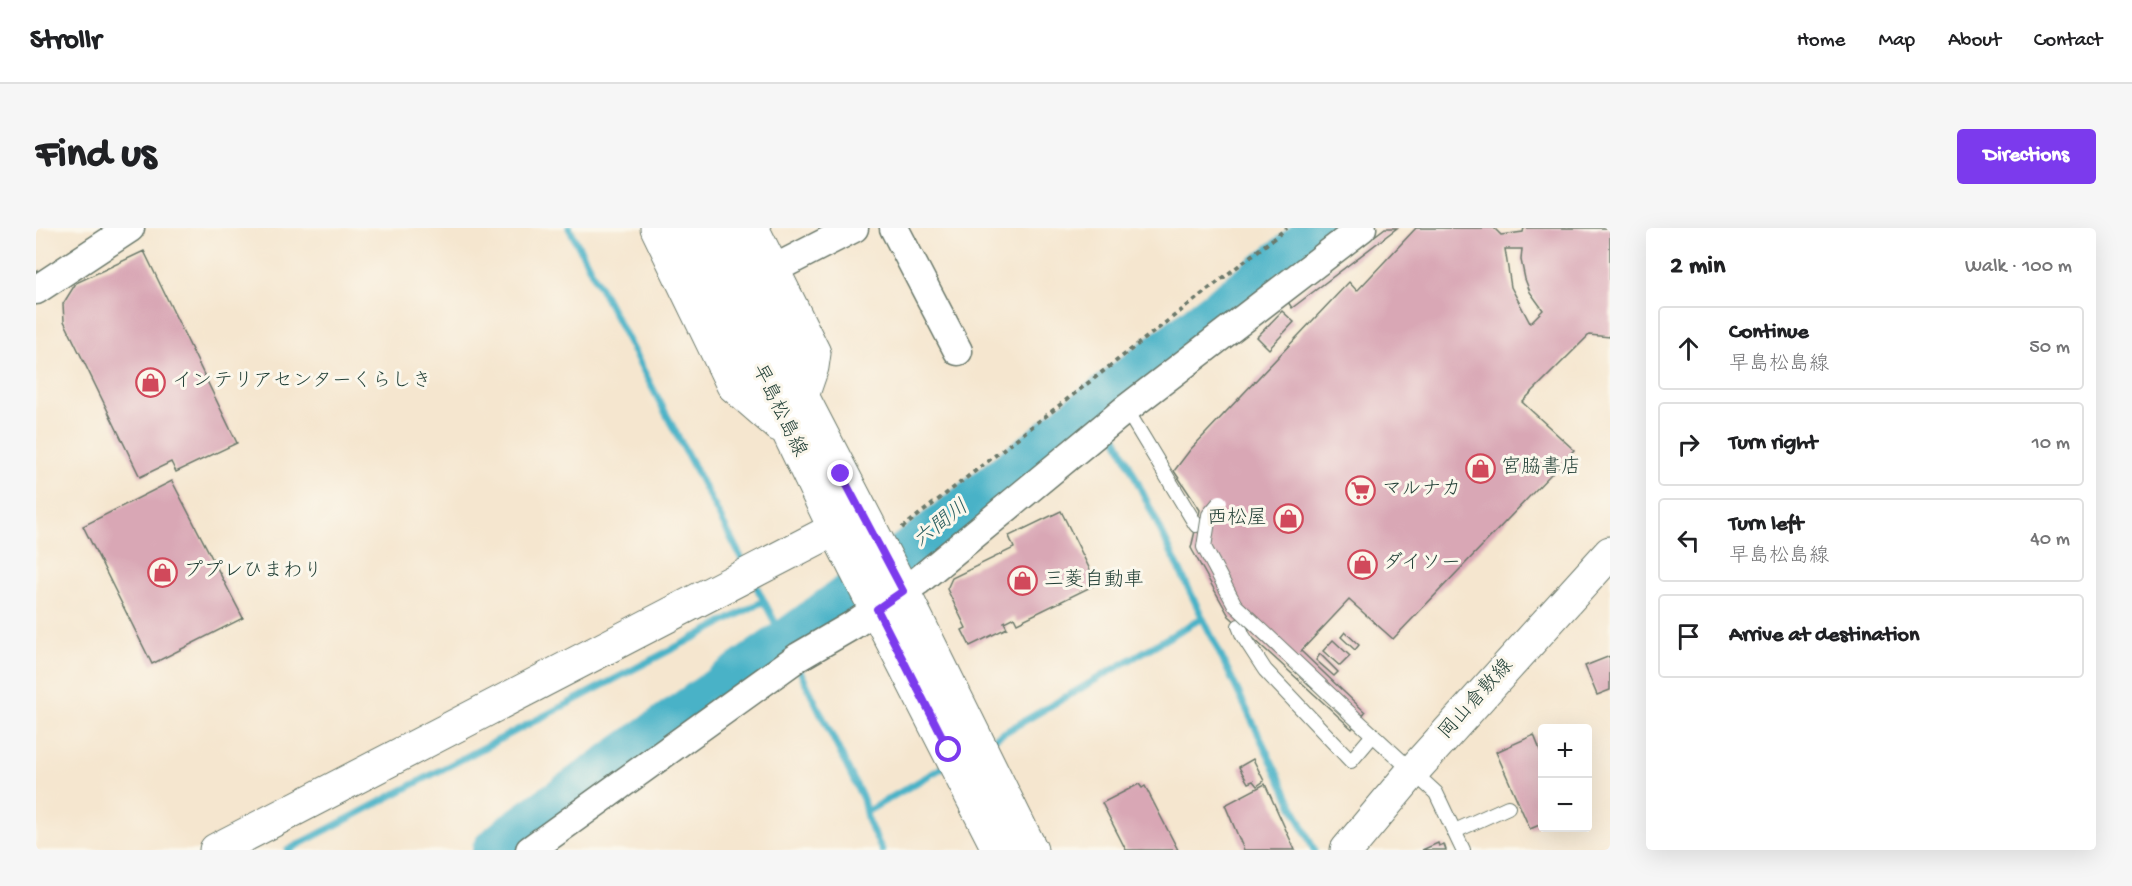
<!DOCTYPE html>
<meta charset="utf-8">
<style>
body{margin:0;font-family:"Gochi Hand","Klee One",sans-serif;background:#f6f6f6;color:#202124}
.controls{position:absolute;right:18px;bottom:18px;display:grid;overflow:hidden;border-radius:6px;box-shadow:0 6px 24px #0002}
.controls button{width:54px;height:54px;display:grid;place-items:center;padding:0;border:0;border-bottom:2px solid #e0e0e0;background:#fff;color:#202124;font:30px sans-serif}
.stop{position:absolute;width:18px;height:18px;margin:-14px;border:4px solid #7c3aed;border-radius:50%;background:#fff}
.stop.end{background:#7c3aed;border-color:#fff;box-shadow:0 2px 6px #0008}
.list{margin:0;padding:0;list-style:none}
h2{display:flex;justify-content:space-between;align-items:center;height:78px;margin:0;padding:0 24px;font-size:26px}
h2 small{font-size:20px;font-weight:400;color:#757577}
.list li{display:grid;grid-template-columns:39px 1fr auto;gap:18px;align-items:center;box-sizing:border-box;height:84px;margin:0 12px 12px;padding:0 12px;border:2px solid #e0e0e0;border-radius:6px}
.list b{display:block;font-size:22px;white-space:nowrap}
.list p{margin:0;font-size:20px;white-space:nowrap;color:#757577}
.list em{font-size:20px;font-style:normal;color:#757577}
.icon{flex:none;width:33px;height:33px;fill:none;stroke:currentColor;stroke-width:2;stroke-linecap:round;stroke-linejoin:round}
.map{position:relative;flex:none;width:1574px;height:622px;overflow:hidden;border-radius:6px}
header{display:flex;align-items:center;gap:36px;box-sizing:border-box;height:84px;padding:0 30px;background:#fff;border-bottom:2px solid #e0e0e0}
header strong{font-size:28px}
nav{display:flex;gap:33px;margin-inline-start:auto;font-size:21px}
.intro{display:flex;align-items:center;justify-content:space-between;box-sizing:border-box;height:144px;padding:0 36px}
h1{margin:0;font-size:42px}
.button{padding:15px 27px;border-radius:6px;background:#7c3aed;color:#fff;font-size:21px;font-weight:700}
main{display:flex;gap:36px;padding:0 36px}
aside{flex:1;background:#fff;border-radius:6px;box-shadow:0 6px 24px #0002}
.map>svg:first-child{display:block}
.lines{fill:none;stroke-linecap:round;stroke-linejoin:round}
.stream{stroke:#49b2c7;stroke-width:7}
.river{stroke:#49b2c7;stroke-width:42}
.building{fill:#d9a7b5;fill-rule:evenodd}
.lane-casing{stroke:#6a786a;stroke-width:16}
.street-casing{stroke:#6a786a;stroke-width:31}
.secondary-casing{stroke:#6a786a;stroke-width:35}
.path{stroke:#6a786a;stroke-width:4;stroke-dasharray:4.5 4.5;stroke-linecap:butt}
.lane{stroke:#fff;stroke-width:14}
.street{stroke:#fff;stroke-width:28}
.secondary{stroke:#fff;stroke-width:33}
.lane-bridge-casing{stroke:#6a786a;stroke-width:16;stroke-linecap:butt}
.lane-bridge{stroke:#fff;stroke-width:14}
.route{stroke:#7c3aed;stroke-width:8}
.labels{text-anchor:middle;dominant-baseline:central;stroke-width:6;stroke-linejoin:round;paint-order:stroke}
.poi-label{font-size:20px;fill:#1f3d34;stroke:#fbf7ec;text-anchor:start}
.street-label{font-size:20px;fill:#1f3d34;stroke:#fbf7ec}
.water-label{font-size:21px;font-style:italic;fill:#2c6060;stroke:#fbf7ec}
</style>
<header>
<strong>Strollr</strong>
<nav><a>Home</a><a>Map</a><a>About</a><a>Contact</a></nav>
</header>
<div class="intro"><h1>Find us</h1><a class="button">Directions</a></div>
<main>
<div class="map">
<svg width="1574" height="622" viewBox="0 0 1574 622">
<rect width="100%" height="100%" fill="#fbf7ec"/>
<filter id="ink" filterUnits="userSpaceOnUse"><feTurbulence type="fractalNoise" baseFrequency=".0167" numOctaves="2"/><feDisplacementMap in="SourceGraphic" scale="12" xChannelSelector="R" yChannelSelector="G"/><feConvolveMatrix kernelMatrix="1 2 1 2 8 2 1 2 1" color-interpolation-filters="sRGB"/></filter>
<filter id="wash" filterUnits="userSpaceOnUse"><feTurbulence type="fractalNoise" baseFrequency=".008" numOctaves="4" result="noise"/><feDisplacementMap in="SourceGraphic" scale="24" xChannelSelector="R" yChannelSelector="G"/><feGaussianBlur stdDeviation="1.35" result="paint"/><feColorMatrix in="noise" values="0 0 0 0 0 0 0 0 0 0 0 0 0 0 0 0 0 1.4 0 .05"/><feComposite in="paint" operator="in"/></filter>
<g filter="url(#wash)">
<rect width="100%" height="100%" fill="#f5e6cf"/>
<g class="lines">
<!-- stream -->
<g class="stream">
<path d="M 533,0 L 709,337"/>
<path d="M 1056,178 L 1064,187"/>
<path d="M 1077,203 L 1278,622"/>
<path d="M 717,352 L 756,427"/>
<path d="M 761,437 L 827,571 L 832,594 L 846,622"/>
<path d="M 952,514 L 1166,390"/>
<path d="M 830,584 L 911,537"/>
<path d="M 252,622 L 728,373"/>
</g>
<!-- river -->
<path class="river" d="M 457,622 L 479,603 L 749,413 L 883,315 L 1056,178 L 1287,0"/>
</g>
<g id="blocks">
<!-- building -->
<g class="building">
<path d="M 1349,0 L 1361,0 L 1256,80 L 1252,74 Z"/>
<path d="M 1380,0 L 1458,0 L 1465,7 L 1487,4 L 1488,0 L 1574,0 L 1574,109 L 1553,107 L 1486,174 L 1538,222 L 1357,411 L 1313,372 L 1265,423 L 1329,484 L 1316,501 L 1193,388 L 1155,320 L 1164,282 L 1138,243 L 1154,222 L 1313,54 L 1321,63 ZM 1469,21 L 1486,21 L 1485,32 L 1489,51 L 1494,64 L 1507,82 L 1494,95 L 1475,59 Z"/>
<path d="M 108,23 L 201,215 L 140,244 L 135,234 L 104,249 L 28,93 L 27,76 L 40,55 Z"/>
<path d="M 1246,83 L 1258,94 L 1233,121 L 1221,109 Z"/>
<path d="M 136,253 L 207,390 L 116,436 L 47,298 Z"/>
<path d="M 1025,283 L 1061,356 L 981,395 L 978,389 L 968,394 L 971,400 L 934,418 L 926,402 L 930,400 L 911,361 L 916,350 L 978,320 L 973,308 Z"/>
<path d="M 1309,404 L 1323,417 L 1319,422 L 1305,409 Z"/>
<path d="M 1297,412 L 1314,428 L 1304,438 L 1287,423 Z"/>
<path d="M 1284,426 L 1302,444 L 1298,448 L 1280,432 Z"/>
<path d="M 1574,428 L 1574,462 L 1561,467 L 1549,438 Z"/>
<path d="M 1498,507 L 1506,527 L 1506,596 L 1494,601 L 1460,524 Z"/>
<path d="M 1217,531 L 1228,553 L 1221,558 L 1217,553 L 1212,555 L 1203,539 Z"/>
<path d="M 1103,556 L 1106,560 L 1109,558 L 1142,622 L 1090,622 L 1066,575 Z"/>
<path d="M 1229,556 L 1259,622 L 1208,622 L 1189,577 Z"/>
<path d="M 1402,615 L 1403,618 L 1408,616 L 1410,622 L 1386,622 Z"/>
</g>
</g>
</g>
<g filter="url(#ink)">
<use href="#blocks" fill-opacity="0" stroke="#6a786a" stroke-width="1.5"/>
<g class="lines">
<defs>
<g id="lane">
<path d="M 1090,181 L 1160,297"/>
<path d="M 1203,398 L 1207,408 L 1229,442 L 1315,533 L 1337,507"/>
<path d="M 1322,493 L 1400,565 L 1427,622"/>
<path d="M 1419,603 L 1472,579"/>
</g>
<g id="street">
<path d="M 858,0 L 922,123"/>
<path d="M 736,42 L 818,0"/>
<path d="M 0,62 L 94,0"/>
<path d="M 494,622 L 762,429 L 817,397 L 882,353 L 1090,181 L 1326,0"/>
</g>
<g id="secondary">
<path d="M 621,0 L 697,157 L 743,197"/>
<path d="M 654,0 L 799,301 L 963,622"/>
<path d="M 687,0 L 766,168 L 867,363 L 995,622"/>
<path d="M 716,0 L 778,125 L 776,139 L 766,168"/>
<path d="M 180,622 L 826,287"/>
<path d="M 1311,622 L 1377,543 L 1574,325"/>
</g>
</defs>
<!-- lane casing -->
<use href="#lane" class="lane-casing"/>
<!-- street casing -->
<use href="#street" class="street-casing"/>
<!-- secondary casing -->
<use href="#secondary" class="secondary-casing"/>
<!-- path -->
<path class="path" d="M 866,300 L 1251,0"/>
<!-- lane -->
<use href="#lane" class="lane"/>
<!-- street -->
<use href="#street" class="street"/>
<!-- secondary -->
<use href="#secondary" class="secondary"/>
<defs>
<path id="lane-bridge" d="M 1184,274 L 1173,287 L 1168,319 L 1199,377 L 1322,493"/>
</defs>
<!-- lane-bridge casing -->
<use href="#lane-bridge" class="lane-bridge-casing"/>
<!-- lane-bridge -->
<use href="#lane-bridge" class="lane-bridge"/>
</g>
</g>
<g class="lines" filter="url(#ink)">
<!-- route -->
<path class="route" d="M 805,246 L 867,363 L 841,381 L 913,522"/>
</g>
<!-- icons -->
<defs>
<symbol id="shop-ring" viewBox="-11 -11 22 22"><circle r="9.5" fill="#fbf7ec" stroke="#d1495b" stroke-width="1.5"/><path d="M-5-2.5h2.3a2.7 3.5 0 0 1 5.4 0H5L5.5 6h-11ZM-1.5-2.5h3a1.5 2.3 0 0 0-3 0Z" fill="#d1495b"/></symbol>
<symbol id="supermarket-ring" viewBox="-11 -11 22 22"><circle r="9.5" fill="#fbf7ec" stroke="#d1495b" stroke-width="1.5"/><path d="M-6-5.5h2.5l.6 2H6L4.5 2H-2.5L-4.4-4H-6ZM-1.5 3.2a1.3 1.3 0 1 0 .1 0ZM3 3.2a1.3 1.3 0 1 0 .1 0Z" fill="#d1495b"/></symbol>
</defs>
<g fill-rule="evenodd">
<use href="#shop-ring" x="98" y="138" width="33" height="33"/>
<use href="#shop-ring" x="1428" y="224" width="33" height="33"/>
<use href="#supermarket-ring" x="1308" y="246" width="33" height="33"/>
<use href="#shop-ring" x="1236" y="274" width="33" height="33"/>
<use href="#shop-ring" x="1310" y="320" width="33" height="33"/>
<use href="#shop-ring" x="110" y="328" width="33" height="33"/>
<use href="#shop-ring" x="970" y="336" width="33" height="33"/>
</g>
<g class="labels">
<!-- poi labels -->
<g class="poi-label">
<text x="136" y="154">インテリアセンターくらしき</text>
<text x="1465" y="240">宮脇書店</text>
<text x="1346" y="262">マルナカ</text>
<text x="1231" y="291" text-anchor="end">西松屋</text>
<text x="1347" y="336">ダイソー</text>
<text x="147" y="344">ププレひまわり</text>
<text x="1008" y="353">三菱自動車</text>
</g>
<!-- street labels -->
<g class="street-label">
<text transform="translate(742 183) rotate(64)">早島松島線</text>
<text transform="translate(1441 472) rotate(-48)">岡山倉敷線</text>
</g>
<!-- water labels -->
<g class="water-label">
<text transform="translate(906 297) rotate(-38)">六間川</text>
</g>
</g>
</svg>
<div class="controls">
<button>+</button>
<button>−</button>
</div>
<div class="stop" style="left:913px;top:522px"></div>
<div class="stop end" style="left:805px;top:246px"></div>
</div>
<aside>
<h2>2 min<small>Walk · 100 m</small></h2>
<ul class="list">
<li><svg class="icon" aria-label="ahead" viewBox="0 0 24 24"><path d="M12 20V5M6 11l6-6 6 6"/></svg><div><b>Continue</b><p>早島松島線</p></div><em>50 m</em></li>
<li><svg class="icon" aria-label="right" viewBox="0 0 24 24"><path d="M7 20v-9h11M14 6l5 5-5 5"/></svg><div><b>Turn right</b></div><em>10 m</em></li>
<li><svg class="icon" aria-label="left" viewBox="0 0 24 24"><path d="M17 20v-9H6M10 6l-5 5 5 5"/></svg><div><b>Turn left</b><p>早島松島線</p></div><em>40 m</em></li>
<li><svg class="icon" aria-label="arrive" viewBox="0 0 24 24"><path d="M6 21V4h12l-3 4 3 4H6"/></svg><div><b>Arrive at destination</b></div></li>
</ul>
</aside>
</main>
